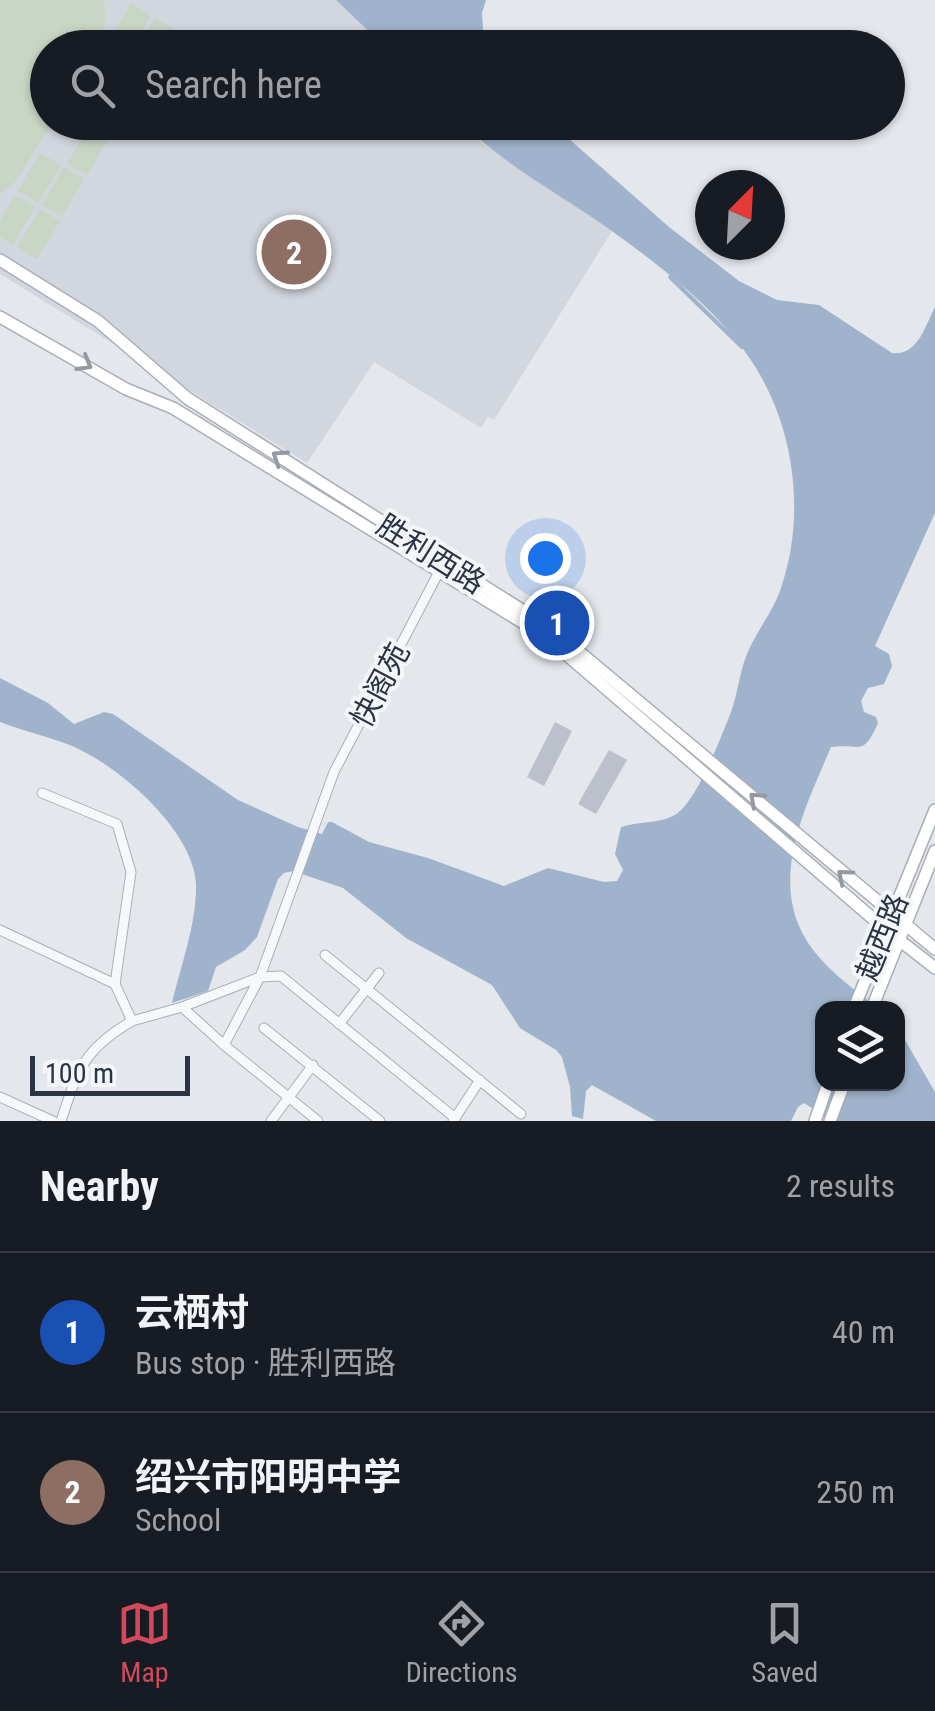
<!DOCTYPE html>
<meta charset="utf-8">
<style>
body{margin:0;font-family:"Roboto Condensed","Noto Sans SC",sans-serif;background:#242831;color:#f1f3f6}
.controls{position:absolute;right:30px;bottom:30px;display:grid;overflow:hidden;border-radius:20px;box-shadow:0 2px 8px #0004}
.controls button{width:90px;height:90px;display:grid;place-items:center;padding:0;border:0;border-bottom:2px solid #363941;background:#171b24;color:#f1f3f6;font:50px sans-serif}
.compass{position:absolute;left:695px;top:170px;width:90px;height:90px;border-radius:50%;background:#171b24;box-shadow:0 2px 8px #0004;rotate:24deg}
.scale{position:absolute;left:30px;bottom:25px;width:160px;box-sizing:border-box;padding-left:10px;border:5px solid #2b3445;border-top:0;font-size:28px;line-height:35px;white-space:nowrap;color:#2b3445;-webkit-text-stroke:8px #f4f6f9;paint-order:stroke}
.you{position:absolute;left:545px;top:558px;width:35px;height:35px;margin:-25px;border:8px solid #fff;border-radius:50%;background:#1a73e8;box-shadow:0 0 0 15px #1a73e833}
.badge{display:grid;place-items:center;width:65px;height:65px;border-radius:50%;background:#d1495b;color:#fff;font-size:32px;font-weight:700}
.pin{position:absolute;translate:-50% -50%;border:5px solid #fff;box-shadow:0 2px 10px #0006}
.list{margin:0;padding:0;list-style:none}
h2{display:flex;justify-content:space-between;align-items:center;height:130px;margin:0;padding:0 40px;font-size:42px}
h2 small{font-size:32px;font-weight:400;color:#9ea1a6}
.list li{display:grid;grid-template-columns:65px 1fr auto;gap:30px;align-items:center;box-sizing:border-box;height:160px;padding:0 40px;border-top:2px solid #363941}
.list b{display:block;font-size:38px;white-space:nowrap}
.list p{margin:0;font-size:32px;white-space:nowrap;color:#9ea1a6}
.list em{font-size:32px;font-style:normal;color:#9ea1a6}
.icon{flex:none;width:55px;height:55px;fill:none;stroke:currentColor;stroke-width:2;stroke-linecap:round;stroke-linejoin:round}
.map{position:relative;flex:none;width:935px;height:1121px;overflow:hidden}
.search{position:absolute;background:#171b24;box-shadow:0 2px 8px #0004;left:30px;right:30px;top:30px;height:110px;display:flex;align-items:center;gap:25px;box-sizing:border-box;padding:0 35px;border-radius:55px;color:#9ea1a6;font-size:38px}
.sheet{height:450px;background:#171b24}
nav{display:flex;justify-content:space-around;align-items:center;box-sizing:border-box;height:140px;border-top:2px solid #363941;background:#171b24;font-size:28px;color:#9ea1a6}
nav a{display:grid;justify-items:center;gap:5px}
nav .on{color:#d1495b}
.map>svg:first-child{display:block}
.built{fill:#d2d6de}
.green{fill:#c9d6c5}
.water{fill:#9fb4cc}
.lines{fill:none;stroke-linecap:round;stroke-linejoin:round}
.stream{stroke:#9fb4cc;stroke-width:4}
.building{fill:#bbc0ca}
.street-casing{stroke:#a9aeb7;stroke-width:11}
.secondary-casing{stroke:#a9aeb7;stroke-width:14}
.street{stroke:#f7f8fa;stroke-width:9}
.secondary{stroke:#fff;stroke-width:11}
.oneway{stroke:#959aa2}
.labels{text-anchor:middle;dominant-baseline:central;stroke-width:8;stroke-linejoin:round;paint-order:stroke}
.street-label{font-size:30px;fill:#2b3445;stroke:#f4f6f9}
</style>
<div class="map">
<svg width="935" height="1121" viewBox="0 0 935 1121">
<rect width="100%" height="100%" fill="#e4e7ec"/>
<!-- built -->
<path class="built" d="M 0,0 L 336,0 L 385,47 L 48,48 L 48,122 L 462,123 L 481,142 L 612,231 L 494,420 L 488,417 L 481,428 L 374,362 L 307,463 L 0,274 Z"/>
<!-- green -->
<g class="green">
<path d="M 0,0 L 104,0 L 106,19 L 97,47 L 48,48 L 48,122 L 52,123 L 16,181 L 0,194 Z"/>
<path d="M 131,3 L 151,15 L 132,47 L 119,47 L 109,41 Z"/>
<path d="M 155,18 L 175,30 L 165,47 L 138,47 Z"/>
<path d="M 89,126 L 109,138 L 87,175 L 67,164 Z"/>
<path d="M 40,153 L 61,165 L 38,203 L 18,191 Z"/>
<path d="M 64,167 L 84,179 L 62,217 L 42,205 Z"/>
<path d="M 15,195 L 35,207 L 13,245 L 0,237 L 0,221 Z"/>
<path d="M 40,209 L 60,221 L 37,259 L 17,247 Z"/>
</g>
<!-- water -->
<g class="water">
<path d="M 336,0 L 486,0 L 482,13 L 484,47 L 385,47 Z"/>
<path d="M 462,123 L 551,123 L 669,227 L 739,281 L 777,300 L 819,305 L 892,353 C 918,356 925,326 935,307 L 935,513 L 875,646 L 889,654 L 892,666 L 884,684 L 868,688 L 861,701 L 864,712 L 876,717 L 878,723 C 862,758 862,743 831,747 C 804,811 764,887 814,951 C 831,973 855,990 877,1008 L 822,1008 L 822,1084 L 898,1084 L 898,1028 L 935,1092 L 935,1121 L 832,1121 L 804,1103 L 798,1107 L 791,1121 L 656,1121 L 592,1085 L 586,1091 L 583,1119 L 572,1116 L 570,1087 L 562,1057 L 556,1050 L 520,1028 L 492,985 L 406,938 L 343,888 L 293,871 L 284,873 L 278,879 L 257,937 L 245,950 L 216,967 L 208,991 L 172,1003 C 181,965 197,923 196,883 C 193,830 118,765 72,746 C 50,737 23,731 0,722 L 0,678 L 48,703 L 74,724 L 104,712 L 113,714 L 238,800 L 298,827 L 322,834 L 328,822 L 332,822 L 369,842 L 428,858 L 504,886 L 548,868 L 604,882 L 617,881 L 623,870 L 615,854 L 621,827 C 638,821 657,824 673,816 C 696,805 721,737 731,712 C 738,693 739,673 747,654 C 757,630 773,612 781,588 C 807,512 794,421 748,356 C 715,308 657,263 609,229 C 560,194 504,165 462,123 Z"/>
</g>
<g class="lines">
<!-- stream -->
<path class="stream" d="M 670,277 L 742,347"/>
</g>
<!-- building -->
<g class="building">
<path d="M 555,722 L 572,731 L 544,786 L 527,777 Z"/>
<path d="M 609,750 L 627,760 L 596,814 L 578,804 Z"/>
</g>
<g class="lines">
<defs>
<g id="street">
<path d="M 441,568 L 334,772 L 260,977 L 281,976 L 455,1118 L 453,1121"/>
<path d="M 0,930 L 115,984 L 131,872 L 117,824 L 42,793"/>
<path d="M 325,955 L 521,1114"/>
<path d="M 132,1021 L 182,1007 L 260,977 L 224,1045 L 182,1007"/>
<path d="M 339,1024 L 379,973"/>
<path d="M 264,1028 L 380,1121"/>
<path d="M 224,1045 L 318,1121"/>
<path d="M 0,1097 L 53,1121"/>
<path d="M 455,1118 L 480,1080"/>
<path d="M 61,1121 C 78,1069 84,1049 132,1021 L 115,984"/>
<path d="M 271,1121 L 313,1065"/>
</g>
<g id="secondary">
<path d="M 0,260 L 98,321 L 187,398 L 552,629 L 935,949"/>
<path d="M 0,317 L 126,389 L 173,408 L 546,637 L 885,929 L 935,968"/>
<path d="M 854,1008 L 935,810"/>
<path d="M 872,1008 L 935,851"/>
<path d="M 815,1121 L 828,1084"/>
<path d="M 830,1121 L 844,1084"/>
</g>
</defs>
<!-- street casing -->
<use href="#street" class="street-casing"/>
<!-- secondary casing -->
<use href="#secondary" class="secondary-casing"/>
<!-- street -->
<use href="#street" class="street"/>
<!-- secondary -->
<use href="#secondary" class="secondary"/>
</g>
<!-- one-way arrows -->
<defs><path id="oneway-chevron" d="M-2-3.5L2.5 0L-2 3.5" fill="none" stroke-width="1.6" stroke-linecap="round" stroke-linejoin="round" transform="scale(2.5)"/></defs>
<g class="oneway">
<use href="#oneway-chevron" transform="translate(85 364) rotate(30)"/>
<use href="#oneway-chevron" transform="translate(279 457) rotate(-147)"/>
<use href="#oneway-chevron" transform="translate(756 799) rotate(-138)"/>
<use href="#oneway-chevron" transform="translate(844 876) rotate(-140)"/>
</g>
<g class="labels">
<!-- street labels -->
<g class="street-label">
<text transform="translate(431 554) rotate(32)">胜利西路</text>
<text transform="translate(380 685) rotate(-62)">快阁苑</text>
<text transform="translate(882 937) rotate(-68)">越西路</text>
</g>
</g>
</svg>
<div class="controls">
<button><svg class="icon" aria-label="layers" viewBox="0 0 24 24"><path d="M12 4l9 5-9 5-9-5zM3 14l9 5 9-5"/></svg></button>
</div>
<svg class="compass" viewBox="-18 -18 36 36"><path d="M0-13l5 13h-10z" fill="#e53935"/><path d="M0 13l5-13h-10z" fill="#9ea1a6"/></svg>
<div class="scale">100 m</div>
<div class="you"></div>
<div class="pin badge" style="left:557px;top:623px;background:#1a4fb4">1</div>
<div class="pin badge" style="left:294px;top:252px;background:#8d6e63">2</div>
<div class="search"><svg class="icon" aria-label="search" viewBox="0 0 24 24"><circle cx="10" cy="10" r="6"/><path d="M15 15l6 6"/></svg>Search here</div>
</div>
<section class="sheet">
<h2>Nearby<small>2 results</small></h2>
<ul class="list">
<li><span class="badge" style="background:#1a4fb4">1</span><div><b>云栖村</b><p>Bus stop · 胜利西路</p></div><em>40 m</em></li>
<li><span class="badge" style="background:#8d6e63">2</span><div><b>绍兴市阳明中学</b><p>School</p></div><em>250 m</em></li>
</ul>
</section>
<nav>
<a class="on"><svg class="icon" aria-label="map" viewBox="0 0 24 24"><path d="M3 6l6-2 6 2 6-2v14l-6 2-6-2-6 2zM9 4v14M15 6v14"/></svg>Map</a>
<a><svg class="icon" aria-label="directions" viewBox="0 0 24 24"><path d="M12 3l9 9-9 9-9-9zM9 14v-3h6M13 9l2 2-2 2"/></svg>Directions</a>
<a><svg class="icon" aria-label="saved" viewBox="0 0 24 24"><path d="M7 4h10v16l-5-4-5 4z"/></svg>Saved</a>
</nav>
